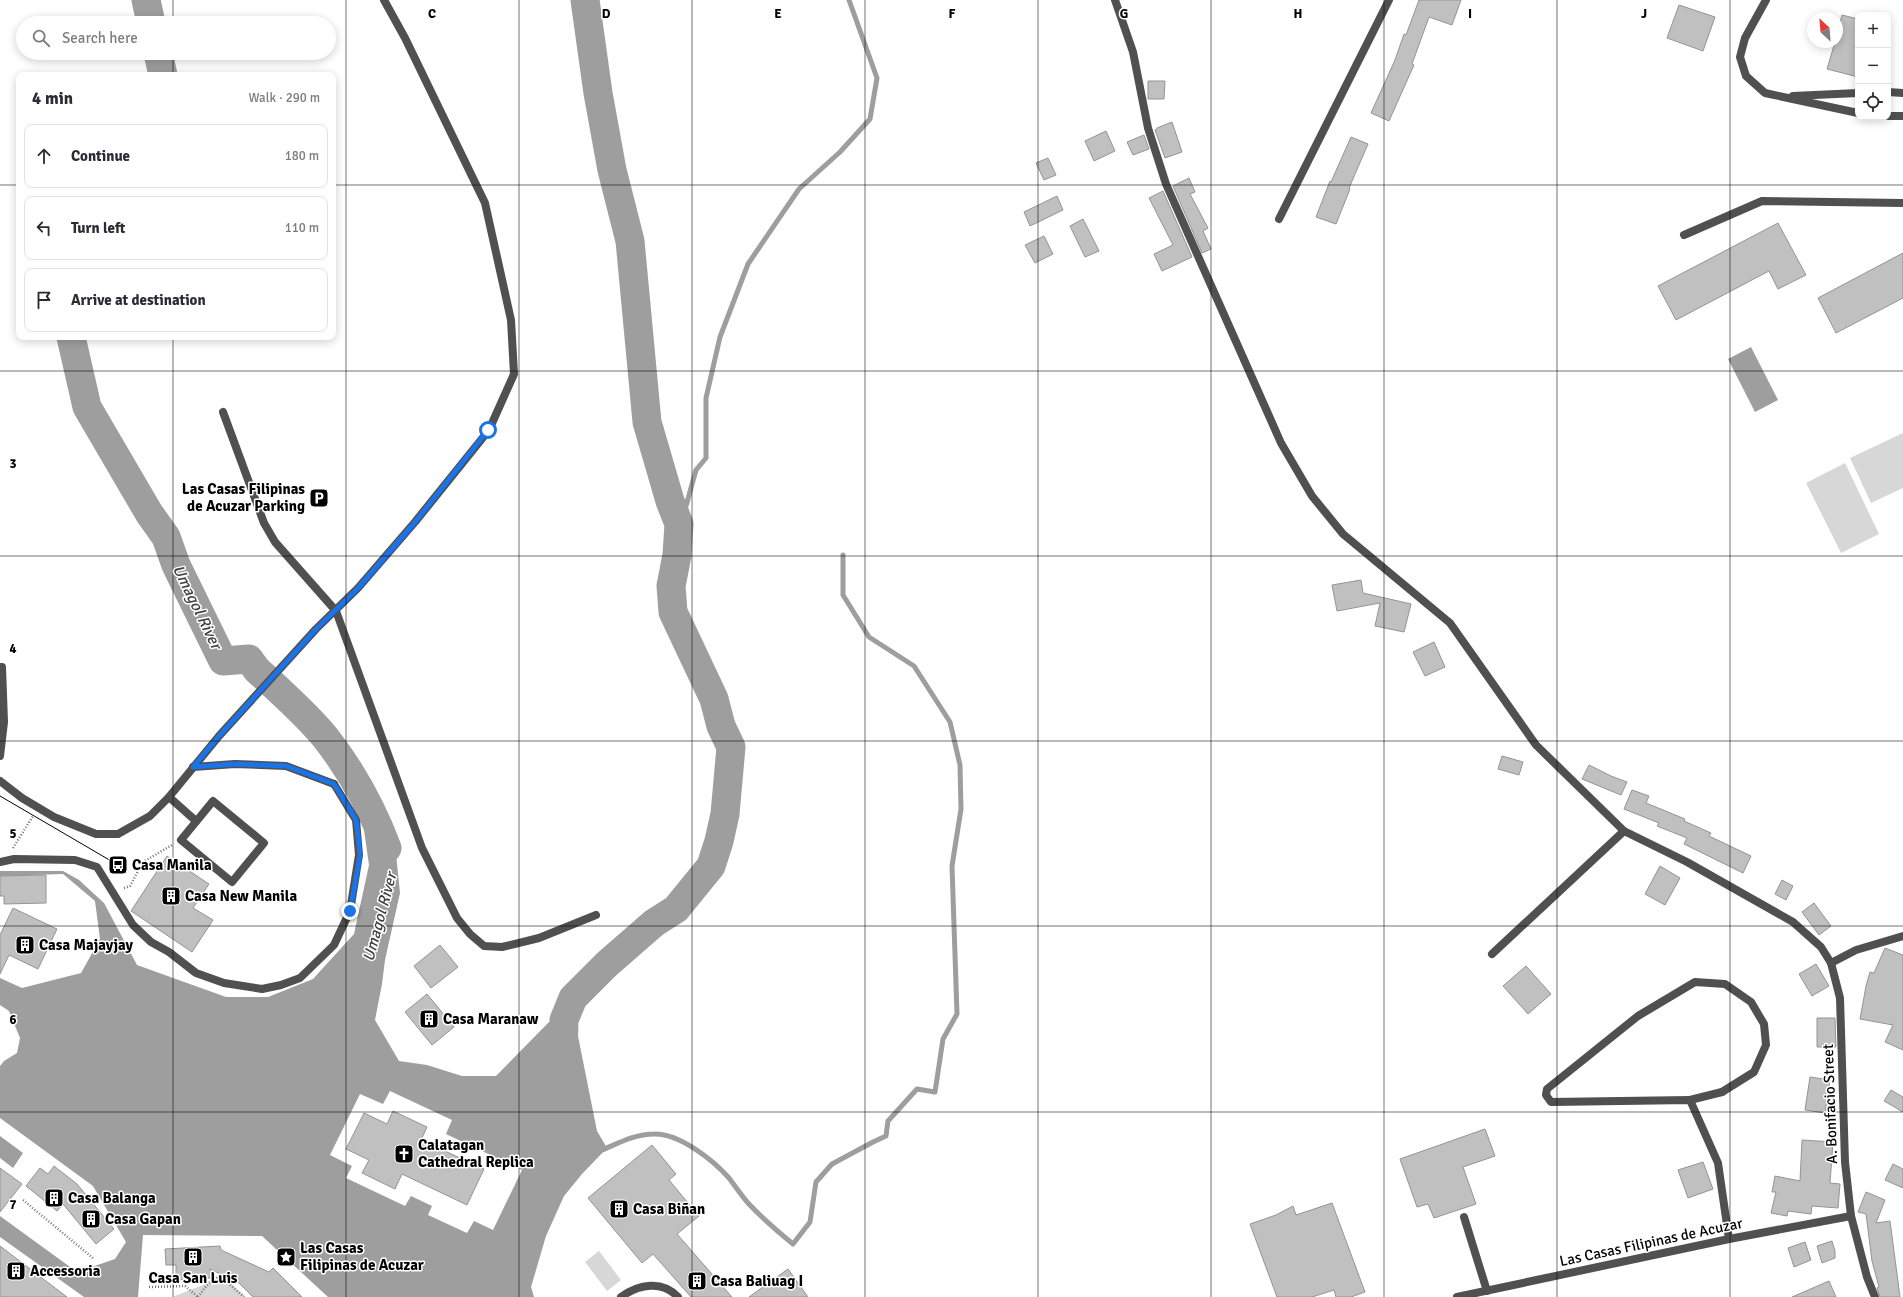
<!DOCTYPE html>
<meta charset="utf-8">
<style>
body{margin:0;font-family:Signika,sans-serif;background:#f2f2f3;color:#2b2b33}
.controls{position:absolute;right:12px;top:12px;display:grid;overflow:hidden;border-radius:8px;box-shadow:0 2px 10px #0003}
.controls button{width:36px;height:36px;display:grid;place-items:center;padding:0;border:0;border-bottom:1px solid #e1e1e2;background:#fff;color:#2b2b33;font:20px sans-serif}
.compass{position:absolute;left:1807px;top:12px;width:36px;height:36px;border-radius:50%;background:#fff;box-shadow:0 2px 10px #0003;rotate:334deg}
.stop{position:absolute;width:12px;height:12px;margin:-9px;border:3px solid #1a73e8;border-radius:50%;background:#fff}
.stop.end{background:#1a73e8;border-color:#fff;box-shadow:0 1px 4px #0008}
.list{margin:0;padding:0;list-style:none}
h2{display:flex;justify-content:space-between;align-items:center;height:52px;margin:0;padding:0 16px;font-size:17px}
h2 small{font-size:13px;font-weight:400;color:#7c7c81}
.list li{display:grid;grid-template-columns:26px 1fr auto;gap:12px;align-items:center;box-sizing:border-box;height:64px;margin:0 8px 8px;padding:0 8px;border:1px solid #e1e1e2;border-radius:8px}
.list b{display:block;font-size:15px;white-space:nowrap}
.list em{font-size:13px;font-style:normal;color:#7c7c81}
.icon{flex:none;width:22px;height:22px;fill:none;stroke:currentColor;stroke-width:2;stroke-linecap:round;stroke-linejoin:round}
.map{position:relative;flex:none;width:1903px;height:1297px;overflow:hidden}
.search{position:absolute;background:#fff;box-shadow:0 2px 10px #0003;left:16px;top:16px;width:320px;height:44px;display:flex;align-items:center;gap:10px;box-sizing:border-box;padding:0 14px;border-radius:22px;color:#7c7c81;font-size:15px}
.panel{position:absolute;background:#fff;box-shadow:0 2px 10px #0003;left:16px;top:72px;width:320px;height:268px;border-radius:8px}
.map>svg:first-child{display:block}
.green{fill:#d7d7d7}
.water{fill:#9e9e9e;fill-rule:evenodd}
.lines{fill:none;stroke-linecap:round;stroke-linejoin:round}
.stream{stroke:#9e9e9e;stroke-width:5}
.river{stroke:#9e9e9e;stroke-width:29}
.building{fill:#c0c0c0;stroke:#949494}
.path{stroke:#727272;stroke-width:2.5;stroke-dasharray:1 2;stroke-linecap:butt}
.lane{stroke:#505050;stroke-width:8}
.street{stroke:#505050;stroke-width:8}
.tram{stroke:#000;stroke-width:1}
.route{stroke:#1a73e8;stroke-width:5}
.grid{fill:none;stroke:#000;stroke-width:1;stroke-opacity:0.55}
.labels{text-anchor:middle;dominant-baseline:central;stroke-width:3;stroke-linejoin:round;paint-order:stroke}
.poi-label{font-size:15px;font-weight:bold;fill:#000;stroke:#fff;text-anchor:start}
.street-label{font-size:15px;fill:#000;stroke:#fff}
.water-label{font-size:16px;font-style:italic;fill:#3f3f3f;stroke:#fff}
.grid-label{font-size:13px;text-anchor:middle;font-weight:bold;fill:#000;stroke:#fff;stroke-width:3;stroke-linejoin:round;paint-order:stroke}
</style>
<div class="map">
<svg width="1903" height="1297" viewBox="0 0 1903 1297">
<rect width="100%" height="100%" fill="#fff"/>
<!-- green -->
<g class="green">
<path d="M 1903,433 L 1903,488 L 1871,503 L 1850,458 Z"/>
<path d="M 1845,463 L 1879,534 L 1841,553 L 1806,483 Z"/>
<path d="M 599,1251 L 621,1280 L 607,1291 L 585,1262 Z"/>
<path d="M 216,1276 L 227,1280 L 246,1297 L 172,1297 L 203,1285 Z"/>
</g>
<!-- water -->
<g class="water">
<path d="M 1751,347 L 1778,400 L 1755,412 L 1728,359 Z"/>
<path d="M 376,809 L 391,831 L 395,844 L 400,893 L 385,960 L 382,984 L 375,1020 L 399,1061 L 427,1065 L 462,1076 L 496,1076 L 549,1022 L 564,1020 L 574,1016 L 597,1131 L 607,1148 L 582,1174 L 564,1196 L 546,1236 L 531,1287 L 534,1297 L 328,1297 L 262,1236 L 143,1235 L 138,1297 L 84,1297 L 0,1237 L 0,1216 L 77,1272 L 115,1259 L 126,1242 L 93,1186 L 0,1118 L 0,1066 L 4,1061 L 17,1053 L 20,1038 L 9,1011 L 0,1005 L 0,978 L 22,988 L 81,973 L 100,939 L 95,901 L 63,874 L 0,876 L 0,871 L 63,871 L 79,880 L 104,903 L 137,965 L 226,997 L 268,997 L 313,979 L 354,934 L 369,865 L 362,816 ZM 390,1091 L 452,1120 L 446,1134 L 522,1170 L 493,1230 L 474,1221 L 467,1233 L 428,1215 L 432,1206 L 411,1196 L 405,1206 L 346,1178 L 352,1166 L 330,1155 L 360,1094 L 383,1104 Z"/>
<path d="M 0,1136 L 23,1153 L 13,1168 L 0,1158 Z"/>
</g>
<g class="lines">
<!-- stream -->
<g class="stream">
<path d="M 679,524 L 686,506 L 696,470 L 706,458 L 706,398 L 720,337 L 748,264 L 799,189 L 840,152 L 870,119 L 877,78 L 849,0"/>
<path d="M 602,1150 C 619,1143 635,1134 654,1134 C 679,1133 713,1160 729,1178 C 735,1186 741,1195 748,1203 C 762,1218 777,1231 793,1244 L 810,1222 L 816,1182 L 832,1164 L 873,1142 L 886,1136 L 888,1121 L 917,1089 L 935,1092 L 943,1039 L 957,1014 L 952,866 L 961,809 L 960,765 L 950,722 L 914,666 L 869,637 L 843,595 L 843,555"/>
</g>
<!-- river -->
<g class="river">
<path d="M 146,0 L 151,23"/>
<path d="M 158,53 L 163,75"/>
<path d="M 71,337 L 87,407 L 149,513 L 166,537 L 176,565 L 223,661 L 249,659 L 257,670 C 280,691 305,713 325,737 C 351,770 372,808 387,848"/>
<path d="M 563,1059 L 564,1020 L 573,998 L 607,964 L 654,923 L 676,909 L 711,866 L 719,841 L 725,814 L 731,747 L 721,726 L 714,699 L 673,612 L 671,586 L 677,555 L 679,524 L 670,501 L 647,422 L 630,241 L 612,170 L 598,93 L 585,0"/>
</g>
</g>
<!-- building -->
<g class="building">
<path d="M 1419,0 L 1461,0 L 1452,25 L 1429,17 L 1412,64 L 1414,65 L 1389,121 L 1371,113 L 1395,60 L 1404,34 L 1406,35 Z"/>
<path d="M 1679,5 L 1715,17 L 1703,51 L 1667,38 Z"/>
<path d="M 1842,15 L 1858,19 L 1858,77 L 1827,69 L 1835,42 L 1837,42 L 1837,33 Z"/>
<path d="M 1148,81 L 1165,81 L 1164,99 L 1148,99 Z"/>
<path d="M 1172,122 L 1182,152 L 1165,158 L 1155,130 L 1157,129 L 1157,128 Z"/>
<path d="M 1106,131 L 1115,151 L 1094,161 L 1085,141 Z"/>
<path d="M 1144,135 L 1149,149 L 1133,155 L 1127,142 Z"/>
<path d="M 1351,137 L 1368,144 L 1349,188 L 1350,189 L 1336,224 L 1316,217 L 1330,181 L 1331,182 Z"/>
<path d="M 1048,158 L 1056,175 L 1044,180 L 1036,163 Z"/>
<path d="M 1189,178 L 1195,192 L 1190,194 L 1208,228 L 1203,231 L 1211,249 L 1202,253 L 1173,186 Z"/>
<path d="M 1163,191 L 1192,257 L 1162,271 L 1154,254 L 1173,245 L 1149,198 Z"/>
<path d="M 1057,196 L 1063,210 L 1030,226 L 1024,212 Z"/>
<path d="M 1083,219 L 1099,251 L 1085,257 L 1070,226 Z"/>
<path d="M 1778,223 L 1806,275 L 1778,289 L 1769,271 L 1676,320 L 1658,286 Z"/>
<path d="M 1044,236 L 1053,254 L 1035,263 L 1025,245 Z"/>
<path d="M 1903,253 L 1903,298 L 1836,333 L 1818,298 Z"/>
<path d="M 1361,580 L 1363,593 L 1411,604 L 1404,632 L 1375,626 L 1380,603 L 1337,611 L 1332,585 Z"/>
<path d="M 1434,642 L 1445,667 L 1425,676 L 1413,652 Z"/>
<path d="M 1502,756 L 1523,762 L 1519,775 L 1498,769 Z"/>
<path d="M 1589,765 L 1611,776 L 1627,782 L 1621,795 L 1582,779 Z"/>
<path d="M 1632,790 L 1649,796 L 1646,803 L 1685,819 L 1684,821 L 1711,833 L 1709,836 L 1751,856 L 1743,873 L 1684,844 L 1687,838 L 1657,826 L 1659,823 L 1624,809 Z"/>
<path d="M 167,856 L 209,884 L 193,908 L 213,920 L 192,952 L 131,911 Z"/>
<path d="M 1660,866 L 1680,878 L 1665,905 L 1645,894 Z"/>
<path d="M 46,875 L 46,903 L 4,904 L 4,896 L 0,896 L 0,876 Z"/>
<path d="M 1782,880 L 1793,886 L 1786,900 L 1775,894 Z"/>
<path d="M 1814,903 L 1831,926 L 1819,935 L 1802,912 Z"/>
<path d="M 13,908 L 57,929 L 38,969 L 9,955 L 0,974 L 0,935 Z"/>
<path d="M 440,945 L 458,967 L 431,988 L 414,966 Z"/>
<path d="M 1885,948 L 1903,955 L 1903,1050 L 1885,1042 L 1893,1025 L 1860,1019 L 1866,986 L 1870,972 L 1874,973 Z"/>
<path d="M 1816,964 L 1829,986 L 1812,996 L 1799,974 Z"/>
<path d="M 1526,966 L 1551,994 L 1528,1014 L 1503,986 Z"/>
<path d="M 427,994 L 454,1027 L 432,1045 L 405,1012 Z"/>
<path d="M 1817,1018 L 1835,1018 L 1836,1047 L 1817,1047 Z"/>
<path d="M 1810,1077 L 1830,1080 L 1825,1113 L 1805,1110 Z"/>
<path d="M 1891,1090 L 1903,1097 L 1903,1112 L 1884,1101 Z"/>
<path d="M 393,1111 L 427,1127 L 421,1140 L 484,1169 L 467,1205 L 402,1174 L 395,1189 L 362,1173 L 369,1160 L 346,1149 L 364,1113 L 387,1124 Z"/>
<path d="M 1485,1129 L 1495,1156 L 1463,1167 L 1476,1204 L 1434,1218 L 1428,1204 L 1417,1207 L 1400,1159 Z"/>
<path d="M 1802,1140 L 1833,1142 L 1830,1183 L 1840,1184 L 1838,1208 L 1812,1206 L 1811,1214 L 1788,1211 L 1787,1216 L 1771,1213 L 1776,1192 L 1772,1192 L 1775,1176 L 1800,1181 Z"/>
<path d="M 652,1145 L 676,1174 L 669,1180 L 699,1216 L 677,1234 L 732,1297 L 691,1297 L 653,1254 L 642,1263 L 588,1198 Z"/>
<path d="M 1703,1162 L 1713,1189 L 1688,1198 L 1678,1170 Z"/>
<path d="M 1893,1164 L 1903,1169 L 1903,1188 L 1885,1180 Z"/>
<path d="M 54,1166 L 77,1184 L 114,1229 L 96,1244 L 63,1204 L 57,1211 L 26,1186 L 40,1168 L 48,1174 Z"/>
<path d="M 0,1168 L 22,1184 L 0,1212 Z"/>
<path d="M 1866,1192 L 1885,1200 L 1876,1223 L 1890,1221 L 1900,1297 L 1880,1297 L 1877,1288 L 1879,1287 L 1872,1261 L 1866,1214 L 1858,1212 Z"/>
<path d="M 1332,1203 L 1365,1292 L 1351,1297 L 1336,1297 L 1334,1290 L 1312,1297 L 1277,1297 L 1250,1224 L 1276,1215 L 1293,1206 L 1296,1215 Z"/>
<path d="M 1832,1241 L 1835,1251 L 1835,1258 L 1822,1263 L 1817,1246 Z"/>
<path d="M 1805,1242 L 1811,1260 L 1794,1267 L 1788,1248 Z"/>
<path d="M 0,1246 L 67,1297 L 0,1297 Z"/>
<path d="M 220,1246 L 221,1250 L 269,1272 L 273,1268 L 302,1297 L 253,1297 L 239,1283 L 210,1269 L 211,1278 L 176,1280 L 176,1265 L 166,1265 L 165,1249 Z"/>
<path d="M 788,1269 L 808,1297 L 749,1297 Z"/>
<path d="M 1829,1281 L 1836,1297 L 1792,1297 Z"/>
</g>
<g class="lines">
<!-- path -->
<g class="path">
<path d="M 13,848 L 33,816"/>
<path d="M 124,888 L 130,886 L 143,862 L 172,845"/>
<path d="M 23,1200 L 94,1259"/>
<path d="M 149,1287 L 185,1286 L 198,1297"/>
<path d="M 198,1297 L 207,1285 L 217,1278 L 228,1283 L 244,1297"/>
</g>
<!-- lane -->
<g class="lane">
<path d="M 223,412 L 264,523 L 275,542 L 336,611 L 422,848 L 457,918 L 470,934 L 484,946 L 502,947 L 539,938 L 596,915"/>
<path d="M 0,667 L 2,667 L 4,722 L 0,756"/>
<path d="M 193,767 L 235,764 L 286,766 L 334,784"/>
<path d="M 0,781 L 22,798 L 54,817 L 96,834 L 118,834 L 150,816 L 169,797 L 219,736 L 316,629 L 358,588 L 415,522 L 489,430 L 514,374 L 511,320 L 485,203 L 405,38 L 384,0"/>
<path d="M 169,797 L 196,821"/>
<path d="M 213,801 L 264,843 L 232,882 L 181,840 Z"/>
<path d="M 1722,1092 L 1754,1072 L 1766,1045 L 1764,1024 L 1751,1002 L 1725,984 L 1695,982 L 1638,1016 L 1547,1089 L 1546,1095 L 1551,1102 L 1690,1100 L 1718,1163 L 1729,1239"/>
<path d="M 1464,1217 L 1487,1291"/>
<path d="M 621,1297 C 639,1284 662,1280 678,1297"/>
<path d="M 1457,1297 L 1729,1239 L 1851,1216"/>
</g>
<!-- street -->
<g class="street">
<path d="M 1115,0 L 1133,52 L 1148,128 L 1166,184 L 1281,443 L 1312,496 L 1343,534 L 1450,623 L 1536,745 L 1624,831 L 1687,862 L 1793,922 L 1821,947 L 1831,963 L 1840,998 L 1845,1162 L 1851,1216 L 1867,1277 L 1875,1297"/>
<path d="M 1766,0 L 1745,38 L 1740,57 L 1746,76 L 1765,93 L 1858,113"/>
<path d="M 1888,92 L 1903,93"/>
<path d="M 1793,96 L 1858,93"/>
<path d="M 1888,116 L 1903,116"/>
<path d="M 1279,219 L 1389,0"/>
<path d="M 1684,235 L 1762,201 L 1903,203"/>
<path d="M 0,862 L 14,859 L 75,860 L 97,867 L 133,925 L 151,942 L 169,952 L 196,973 L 224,983 L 262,989 L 281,985 L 300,978 L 334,945 L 350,911 L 359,855 L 356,820 L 334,784"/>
<path d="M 1492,954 L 1624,831"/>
<path d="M 1831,963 L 1856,950 L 1903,936"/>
<path d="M 1690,1100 L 1722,1092"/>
</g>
<!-- tram -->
<path class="tram" d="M 0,796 L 118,865"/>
</g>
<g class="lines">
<!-- route -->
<path class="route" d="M 350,911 L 360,855 L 356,820 L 334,784 L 286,766 L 235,764 L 193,767 L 219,736 L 316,629 L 358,588 L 415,522 L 488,430"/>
</g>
<!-- grid -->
<path class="grid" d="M 173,0 L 173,23M 346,0 L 346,1297M 519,0 L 519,1297M 692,0 L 692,1297M 865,0 L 865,1297M 1038,0 L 1038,1297M 1211,0 L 1211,1297M 1384,0 L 1384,1297M 1557,0 L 1557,1297M 1730,0 L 1730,1297M 173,53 L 173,75M 0,185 L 19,185M 333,185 L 1903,185M 173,337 L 173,1297M 0,371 L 1903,371M 0,556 L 1903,556M 0,741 L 1903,741M 0,926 L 1903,926M 0,1112 L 1903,1112"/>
<!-- icons -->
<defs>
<symbol id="parking-square" viewBox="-11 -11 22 22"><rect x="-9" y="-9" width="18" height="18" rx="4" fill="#000" stroke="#fff"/><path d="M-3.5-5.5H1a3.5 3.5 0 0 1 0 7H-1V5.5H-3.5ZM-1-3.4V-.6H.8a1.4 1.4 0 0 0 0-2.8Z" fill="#fff"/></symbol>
<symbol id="bus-square" viewBox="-11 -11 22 22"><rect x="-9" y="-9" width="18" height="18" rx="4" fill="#000" stroke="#fff"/><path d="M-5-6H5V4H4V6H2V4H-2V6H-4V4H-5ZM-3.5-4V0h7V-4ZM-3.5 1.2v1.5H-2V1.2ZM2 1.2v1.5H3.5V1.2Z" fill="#fff"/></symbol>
<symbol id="building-square" viewBox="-11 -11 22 22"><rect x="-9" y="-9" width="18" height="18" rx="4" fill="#000" stroke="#fff"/><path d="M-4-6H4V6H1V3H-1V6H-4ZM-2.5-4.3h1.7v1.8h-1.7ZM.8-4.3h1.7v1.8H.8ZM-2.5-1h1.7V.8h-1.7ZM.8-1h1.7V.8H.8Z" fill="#fff"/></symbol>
<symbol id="church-square" viewBox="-11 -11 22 22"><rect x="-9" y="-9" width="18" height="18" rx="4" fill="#000" stroke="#fff"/><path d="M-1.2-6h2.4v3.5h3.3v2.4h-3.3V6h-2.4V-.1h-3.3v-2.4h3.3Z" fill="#fff"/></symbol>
<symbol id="sight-square" viewBox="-11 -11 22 22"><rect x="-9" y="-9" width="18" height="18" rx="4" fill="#000" stroke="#fff"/><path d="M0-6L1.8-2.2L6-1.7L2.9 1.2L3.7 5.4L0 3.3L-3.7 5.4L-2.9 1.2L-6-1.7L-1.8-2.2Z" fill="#fff"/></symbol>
</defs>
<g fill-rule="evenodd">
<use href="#parking-square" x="308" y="487" width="22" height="22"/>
<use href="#bus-square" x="107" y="854" width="22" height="22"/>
<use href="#building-square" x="160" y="885" width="22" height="22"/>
<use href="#building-square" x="14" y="934" width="22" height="22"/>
<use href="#building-square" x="418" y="1008" width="22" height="22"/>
<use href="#church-square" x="393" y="1143" width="22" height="22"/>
<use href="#building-square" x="43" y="1187" width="22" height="22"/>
<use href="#building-square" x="608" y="1198" width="22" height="22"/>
<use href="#building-square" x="80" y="1208" width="22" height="22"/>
<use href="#building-square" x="182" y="1246" width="22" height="22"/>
<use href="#sight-square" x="275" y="1246" width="22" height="22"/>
<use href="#building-square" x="5" y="1260" width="22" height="22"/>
<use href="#building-square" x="686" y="1270" width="22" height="22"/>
</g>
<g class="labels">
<!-- poi labels -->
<g class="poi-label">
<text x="305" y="489" text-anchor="end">Las Casas Filipinas<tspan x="305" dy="17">de Acuzar Parking</tspan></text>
<text x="132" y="865">Casa Manila</text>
<text x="185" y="896">Casa New Manila</text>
<text x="39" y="945">Casa Majayjay</text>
<text x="443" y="1019">Casa Maranaw</text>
<text x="418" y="1145">Calatagan<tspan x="418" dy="17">Cathedral Replica</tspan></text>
<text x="68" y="1198">Casa Balanga</text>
<text x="633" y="1209">Casa Biñan</text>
<text x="105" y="1219">Casa Gapan</text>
<text x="300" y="1248">Las Casas<tspan x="300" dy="17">Filipinas de Acuzar</tspan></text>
<text x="30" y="1271">Accessoria</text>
<text x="193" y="1278" text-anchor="middle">Casa San Luis</text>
<text x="711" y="1281">Casa Baliuag I</text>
</g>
<!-- street labels -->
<g class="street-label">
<text transform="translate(1830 1104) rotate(-92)">A. Bonifacio Street</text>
<text transform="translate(1651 1242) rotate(-12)">Las Casas Filipinas de Acuzar</text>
</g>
<!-- water labels -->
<g class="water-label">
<text transform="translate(197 607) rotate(64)">Umagol River</text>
<text transform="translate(380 917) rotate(-75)">Umagol River</text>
</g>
</g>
<g class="grid-label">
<text x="432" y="18">C</text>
<text x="606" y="18">D</text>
<text x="778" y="18">E</text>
<text x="952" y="18">F</text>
<text x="1124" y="18">G</text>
<text x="1298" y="18">H</text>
<text x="1470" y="18">I</text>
<text x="1644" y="18">J</text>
<text x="13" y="468">3</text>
<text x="13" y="653">4</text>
<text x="13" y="838">5</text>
<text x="13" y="1024">6</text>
<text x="13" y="1209">7</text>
</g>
</svg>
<div class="controls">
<button>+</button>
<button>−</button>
<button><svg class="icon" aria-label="locate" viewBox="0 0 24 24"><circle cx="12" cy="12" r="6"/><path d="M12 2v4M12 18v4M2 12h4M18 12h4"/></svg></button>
</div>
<svg class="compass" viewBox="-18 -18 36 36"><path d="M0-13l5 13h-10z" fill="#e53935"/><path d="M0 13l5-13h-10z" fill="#7c7c81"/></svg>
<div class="stop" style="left:488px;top:430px"></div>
<div class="stop end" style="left:350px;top:911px"></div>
<div class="search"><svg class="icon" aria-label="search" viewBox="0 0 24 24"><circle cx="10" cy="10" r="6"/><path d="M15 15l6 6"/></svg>Search here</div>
<section class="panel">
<h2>4 min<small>Walk · 290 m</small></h2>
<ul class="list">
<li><svg class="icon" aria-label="ahead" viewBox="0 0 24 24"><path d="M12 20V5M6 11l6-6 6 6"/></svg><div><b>Continue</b></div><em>180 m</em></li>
<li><svg class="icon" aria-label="left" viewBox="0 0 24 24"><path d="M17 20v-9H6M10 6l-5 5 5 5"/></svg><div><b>Turn left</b></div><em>110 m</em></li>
<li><svg class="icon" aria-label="arrive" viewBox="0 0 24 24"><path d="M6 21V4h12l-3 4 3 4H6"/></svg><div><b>Arrive at destination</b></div></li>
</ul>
</section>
</div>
